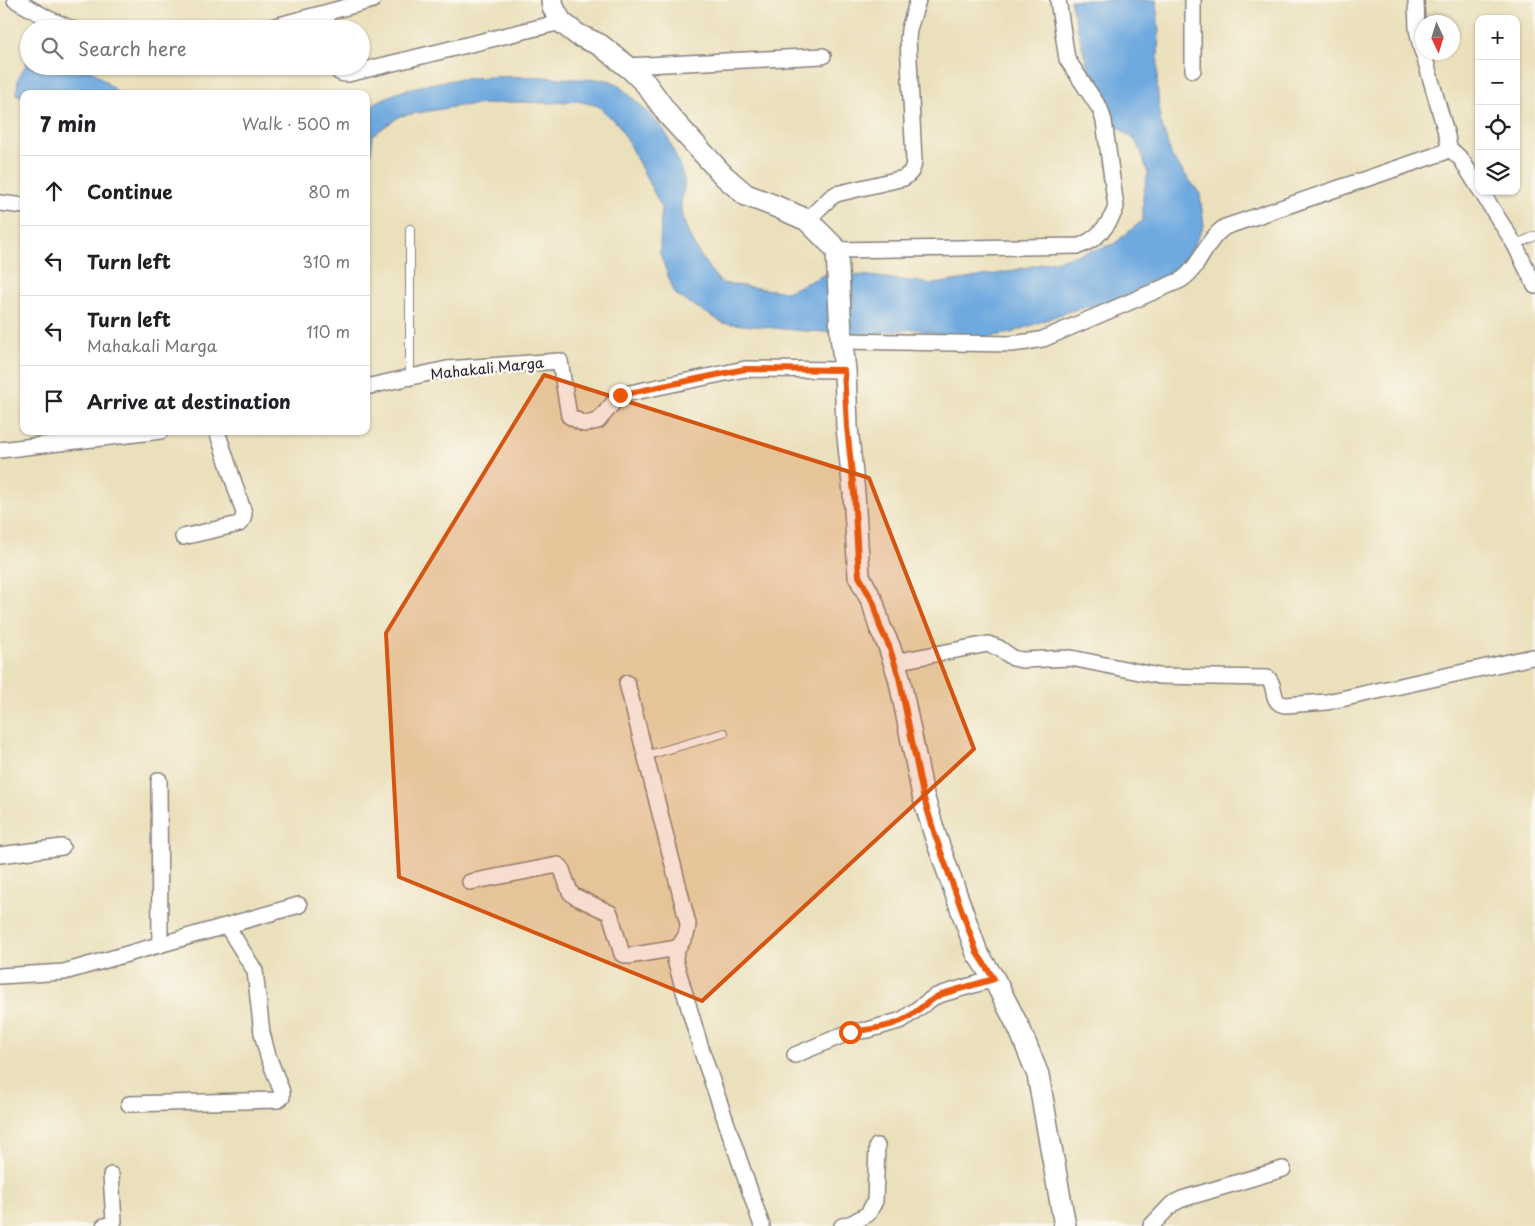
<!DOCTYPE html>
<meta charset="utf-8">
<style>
body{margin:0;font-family:"Playpen Sans",sans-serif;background:#f2f2f2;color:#202124}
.controls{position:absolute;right:15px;top:15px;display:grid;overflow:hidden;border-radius:10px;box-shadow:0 1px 4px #0004}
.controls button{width:45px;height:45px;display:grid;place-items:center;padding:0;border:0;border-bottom:1px solid #e0e0e0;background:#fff;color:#202124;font:25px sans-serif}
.compass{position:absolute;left:1415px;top:15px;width:45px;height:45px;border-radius:50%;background:#fff;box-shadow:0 1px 4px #0004;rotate:176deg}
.stop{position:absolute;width:15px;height:15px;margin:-11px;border:4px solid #ea580c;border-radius:50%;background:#fff}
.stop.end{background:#ea580c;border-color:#fff;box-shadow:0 1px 5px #0008}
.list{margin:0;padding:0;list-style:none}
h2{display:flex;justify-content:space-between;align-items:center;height:65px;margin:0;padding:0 20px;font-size:21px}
h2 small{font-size:16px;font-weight:400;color:#757577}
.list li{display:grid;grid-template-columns:32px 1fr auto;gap:15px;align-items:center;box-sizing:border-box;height:70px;padding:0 20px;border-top:1px solid #e0e0e0}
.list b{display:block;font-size:19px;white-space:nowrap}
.list p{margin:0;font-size:16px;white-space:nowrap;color:#757577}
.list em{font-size:16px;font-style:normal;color:#757577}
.icon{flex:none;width:28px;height:28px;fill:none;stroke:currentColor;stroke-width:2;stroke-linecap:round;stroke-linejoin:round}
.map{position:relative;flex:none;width:1535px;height:1226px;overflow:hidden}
.search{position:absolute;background:#fff;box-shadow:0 1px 4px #0004;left:20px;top:20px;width:350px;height:55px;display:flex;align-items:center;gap:12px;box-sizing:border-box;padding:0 18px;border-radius:28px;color:#757577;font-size:19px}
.panel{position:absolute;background:#fff;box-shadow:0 1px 4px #0004;left:20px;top:90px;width:350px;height:345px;border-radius:10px}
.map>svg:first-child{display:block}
.water{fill:#6ea9df;stroke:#48668d}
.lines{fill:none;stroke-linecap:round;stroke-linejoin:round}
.lane-casing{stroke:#86817c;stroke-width:10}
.street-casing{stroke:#86817c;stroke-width:18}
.secondary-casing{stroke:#86817c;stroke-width:24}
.lane{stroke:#fff;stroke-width:8}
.street{stroke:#fff;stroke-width:15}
.secondary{stroke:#fff;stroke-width:21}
.route{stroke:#ea580c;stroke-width:6}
.marked{fill:#d45411;fill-opacity:0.2;stroke:#d45411;stroke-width:4;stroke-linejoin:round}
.labels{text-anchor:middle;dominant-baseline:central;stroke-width:5;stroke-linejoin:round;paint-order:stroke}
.street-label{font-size:14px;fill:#22223b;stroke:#fbf7ec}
</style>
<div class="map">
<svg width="1535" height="1226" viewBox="0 0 1535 1226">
<rect width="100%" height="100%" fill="#fbf7ec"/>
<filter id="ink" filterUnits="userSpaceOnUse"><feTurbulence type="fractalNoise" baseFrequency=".02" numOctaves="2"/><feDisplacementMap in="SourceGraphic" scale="10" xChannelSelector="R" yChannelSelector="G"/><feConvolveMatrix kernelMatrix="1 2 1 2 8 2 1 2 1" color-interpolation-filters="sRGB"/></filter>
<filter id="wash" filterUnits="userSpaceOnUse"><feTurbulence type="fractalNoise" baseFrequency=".0096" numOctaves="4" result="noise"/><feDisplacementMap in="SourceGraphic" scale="20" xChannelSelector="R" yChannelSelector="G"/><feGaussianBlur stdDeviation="1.12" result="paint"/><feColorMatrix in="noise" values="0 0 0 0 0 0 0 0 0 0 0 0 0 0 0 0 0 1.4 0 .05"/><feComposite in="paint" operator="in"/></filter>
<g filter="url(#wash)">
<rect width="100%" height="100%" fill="#ebe0bc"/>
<!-- water -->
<g class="water">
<path d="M 1070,0 L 1156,0 L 1159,32 L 1157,82 L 1160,120 L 1172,157 L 1200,194 L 1204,226 L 1180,272 L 1159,283 L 1126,297 L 1067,312 L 1011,333 L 969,340 L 914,329 L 866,334 L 804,331 L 723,323 L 675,294 L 660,254 L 661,206 L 619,125 L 598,106 L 578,101 L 550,103 L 515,102 L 459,106 L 400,116 L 373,135 L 369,166 L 366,170 L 366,109 C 415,73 514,74 574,79 C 585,80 600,78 611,81 C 620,84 658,122 664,130 C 668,136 683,173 684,180 C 685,190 680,200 681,210 C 686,237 704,263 721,283 L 787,292 L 828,273 L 869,276 L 935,284 L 1002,273 L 1063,259 L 1114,244 L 1143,220 L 1143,195 L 1148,174 L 1141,151 L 1134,139 L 1109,121 L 1095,95 Z"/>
<path d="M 29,59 L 29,66 L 87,66 L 120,94 L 24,94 L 24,98 L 17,94 L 18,79 Z"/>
</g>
</g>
<g filter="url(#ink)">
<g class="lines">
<defs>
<g id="lane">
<path d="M 1515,245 L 1535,236"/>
<path d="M 410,377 L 410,229"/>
<path d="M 645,756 L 724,733"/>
</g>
<g id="street">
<path d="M 15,0 L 49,19 L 72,29"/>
<path d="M 1416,0 L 1417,29 L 1422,51"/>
<path d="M 326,13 L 328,29"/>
<path d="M 264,29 L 373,0"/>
<path d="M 1423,52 L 1447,136 L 1449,148 L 1461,159 L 1479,188"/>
<path d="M 335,66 C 338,73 341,74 348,74 L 561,22"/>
<path d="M 627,66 L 823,56"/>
<path d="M 1193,70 L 1193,0"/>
<path d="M 1481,191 L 1515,245 L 1535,286"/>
<path d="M 0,203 L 24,206"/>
<path d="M 807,220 L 830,198 L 836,194 L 904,178 C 911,173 913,170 914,161 L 908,39 L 909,29 L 918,0"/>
<path d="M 837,250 L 1079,246 C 1097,240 1110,224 1116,207 L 1104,121 L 1100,109 L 1067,59 L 1058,0"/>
<path d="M 842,341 L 1011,344 L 1027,342 L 1043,339 L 1181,280 C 1201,267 1205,240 1225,227 L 1442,153 L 1449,148"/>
<path d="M 366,387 L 447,369 L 560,361 L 569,416 L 584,424 L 598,421 L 620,395 L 745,369 L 845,370"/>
<path d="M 0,450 L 161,431"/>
<path d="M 183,537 L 239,524 L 243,519 L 244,513 L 217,431"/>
<path d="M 894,662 L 988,644 L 999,648 L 1013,658 L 1022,660 L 1071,658 L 1159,676 L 1268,678 C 1277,686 1270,703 1285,705 L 1327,702 L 1532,657"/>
<path d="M 627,683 L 688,924 C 688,942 675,943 675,960 L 702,1052 L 762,1226"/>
<path d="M 159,780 L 160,945"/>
<path d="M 0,855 L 62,847"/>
<path d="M 470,882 L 558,865 L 561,867 L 570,892 L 574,896 L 610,913 L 622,954 L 629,956 L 677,948"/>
<path d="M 0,976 L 64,972 L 299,905"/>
<path d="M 795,1055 L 850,1032 L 868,1030 L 902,1020 L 934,997 L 942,994 L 994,979"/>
<path d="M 129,1104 L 278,1100 L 282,1097 L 282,1092 L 268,1056 L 262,1033 L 255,971 L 227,926"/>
<path d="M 104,1226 L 109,1225 L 114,1221 L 111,1175"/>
<path d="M 842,1226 L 852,1223 L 868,1214 L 875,1201 L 877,1146"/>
<path d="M 1151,1226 L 1172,1204 L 1182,1199 L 1283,1169"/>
</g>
<path id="secondary" d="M 552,0 L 553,7 L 561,22 L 578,35 L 600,45 L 632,70 L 646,84 L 670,117 L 724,176 L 746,195 L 775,206 L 807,220 L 837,250 L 841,335 L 845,370 L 847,427 L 854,493 L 859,576 L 873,603 L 880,627 L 889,646 L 899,677 L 923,795 L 935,835 L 977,953 L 994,979 L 1020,1030 L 1038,1075 L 1065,1226"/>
</defs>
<!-- lane casing -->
<use href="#lane" class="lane-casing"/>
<!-- street casing -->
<use href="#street" class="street-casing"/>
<!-- secondary casing -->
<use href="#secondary" class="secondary-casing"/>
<!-- lane -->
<use href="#lane" class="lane"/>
<!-- street -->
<use href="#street" class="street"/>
<!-- secondary -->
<use href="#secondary" class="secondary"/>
</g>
</g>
<g class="lines" filter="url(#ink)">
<!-- route -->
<path class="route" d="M 620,395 L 745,369 L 844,370 L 847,427 L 854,493 L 859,576 L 874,604 L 880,627 L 889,646 L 899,677 L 923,795 L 935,835 L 977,953 L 994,979 L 942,994 C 929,1000 919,1010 907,1018 C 890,1028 869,1029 850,1032"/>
</g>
<!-- marked area -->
<path class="marked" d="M 544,375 L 869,478 L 974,749 L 702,1001 L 399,877 L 386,633 Z"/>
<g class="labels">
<!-- street labels -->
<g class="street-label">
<text transform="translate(487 368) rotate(-6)">Mahakali Marga</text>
</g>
</g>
</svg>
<div class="controls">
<button>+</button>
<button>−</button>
<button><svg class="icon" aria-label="locate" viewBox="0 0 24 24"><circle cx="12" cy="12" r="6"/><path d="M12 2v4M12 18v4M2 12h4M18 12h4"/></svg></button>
<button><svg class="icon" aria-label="layers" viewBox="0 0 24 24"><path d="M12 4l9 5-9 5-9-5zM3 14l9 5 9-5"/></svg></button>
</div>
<svg class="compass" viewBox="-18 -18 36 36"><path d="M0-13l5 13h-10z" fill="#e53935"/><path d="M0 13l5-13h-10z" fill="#757577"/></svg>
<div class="stop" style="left:850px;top:1032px"></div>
<div class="stop end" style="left:620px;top:395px"></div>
<div class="search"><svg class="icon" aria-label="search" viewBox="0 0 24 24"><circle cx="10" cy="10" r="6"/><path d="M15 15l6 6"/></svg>Search here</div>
<section class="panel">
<h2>7 min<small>Walk · 500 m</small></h2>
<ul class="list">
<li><svg class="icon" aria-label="ahead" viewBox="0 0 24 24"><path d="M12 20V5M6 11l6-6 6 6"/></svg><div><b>Continue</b></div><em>80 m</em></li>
<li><svg class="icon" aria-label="left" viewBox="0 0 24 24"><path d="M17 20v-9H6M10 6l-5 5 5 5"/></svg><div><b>Turn left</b></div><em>310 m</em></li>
<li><svg class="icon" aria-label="left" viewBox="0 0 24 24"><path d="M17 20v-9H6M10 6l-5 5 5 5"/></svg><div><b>Turn left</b><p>Mahakali Marga</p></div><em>110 m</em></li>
<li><svg class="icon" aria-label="arrive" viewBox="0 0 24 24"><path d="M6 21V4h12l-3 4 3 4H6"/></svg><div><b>Arrive at destination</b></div></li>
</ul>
</section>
</div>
